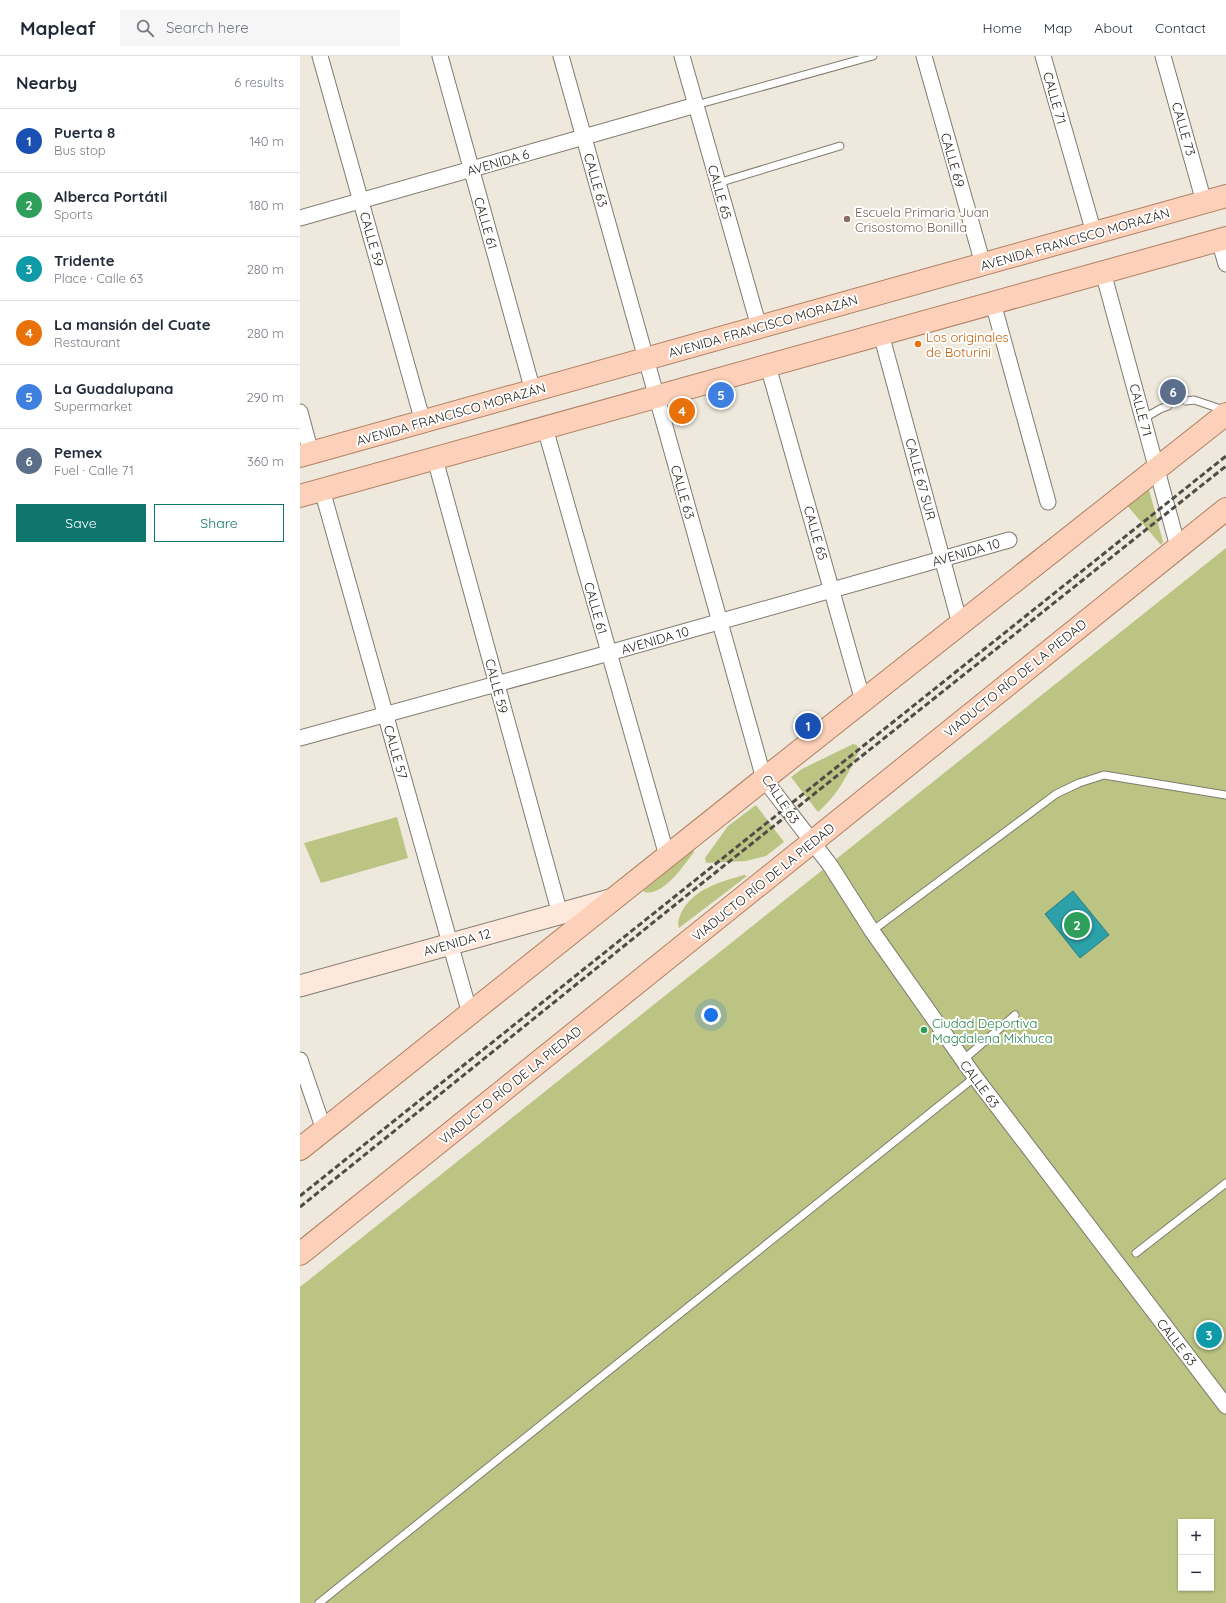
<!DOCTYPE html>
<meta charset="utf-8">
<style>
body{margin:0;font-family:Quicksand,sans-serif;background:#f6f6f7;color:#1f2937}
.controls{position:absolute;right:12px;bottom:12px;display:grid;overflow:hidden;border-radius:0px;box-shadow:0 1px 3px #0004}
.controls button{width:36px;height:36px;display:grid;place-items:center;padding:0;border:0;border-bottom:1px solid #e0e1e3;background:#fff;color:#1f2937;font:20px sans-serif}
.you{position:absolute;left:411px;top:959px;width:14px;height:14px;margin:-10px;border:3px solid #fff;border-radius:50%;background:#1a73e8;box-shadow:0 0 0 6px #1a73e833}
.badge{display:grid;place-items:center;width:26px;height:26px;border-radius:50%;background:#0f766e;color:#fff;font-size:13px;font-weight:700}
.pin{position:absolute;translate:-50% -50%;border:2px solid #fff;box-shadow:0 1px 4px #0006}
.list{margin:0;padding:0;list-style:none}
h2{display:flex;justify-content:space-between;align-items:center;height:52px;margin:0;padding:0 16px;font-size:17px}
h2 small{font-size:13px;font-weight:400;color:#747a83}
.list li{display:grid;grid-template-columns:26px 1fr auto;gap:12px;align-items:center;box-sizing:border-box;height:64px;padding:0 16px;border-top:1px solid #e0e1e3}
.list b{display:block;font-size:15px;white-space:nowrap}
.list p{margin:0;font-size:13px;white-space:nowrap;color:#747a83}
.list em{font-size:13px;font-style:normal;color:#747a83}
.actions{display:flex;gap:8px;padding:12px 16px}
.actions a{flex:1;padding:9px 0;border:1px solid #0f766e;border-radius:0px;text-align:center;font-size:14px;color:#0f766e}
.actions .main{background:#0f766e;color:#fff}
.icon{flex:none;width:22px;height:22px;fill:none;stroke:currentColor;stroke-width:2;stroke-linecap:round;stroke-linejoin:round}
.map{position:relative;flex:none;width:926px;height:1547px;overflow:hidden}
header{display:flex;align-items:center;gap:24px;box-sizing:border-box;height:56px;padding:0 20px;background:#fff;border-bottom:1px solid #e0e1e3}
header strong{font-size:19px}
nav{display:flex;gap:22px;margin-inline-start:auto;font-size:14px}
.search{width:280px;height:36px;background:#f6f6f7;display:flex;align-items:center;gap:10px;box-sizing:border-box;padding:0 14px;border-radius:0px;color:#747a83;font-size:15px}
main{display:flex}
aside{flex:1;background:#fff}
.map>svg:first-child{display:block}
.green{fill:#bbc482;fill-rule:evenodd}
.water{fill:#2da1a9;stroke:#2b7c80}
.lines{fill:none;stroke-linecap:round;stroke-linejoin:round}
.lane-casing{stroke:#807b70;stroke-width:9}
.street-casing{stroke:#807b70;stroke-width:17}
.secondary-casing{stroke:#807b70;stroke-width:23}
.primary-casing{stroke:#b08065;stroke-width:24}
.lane{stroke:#fff;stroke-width:7}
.street{stroke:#fff;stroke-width:15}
.secondary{stroke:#fee8dc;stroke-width:21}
.primary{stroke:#fdd1b9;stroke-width:22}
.rail{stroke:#504d47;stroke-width:3;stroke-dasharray:6 3;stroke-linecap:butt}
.education-dot{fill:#8d6e63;stroke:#fff;stroke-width:1.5}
.food-dot{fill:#e8710a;stroke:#fff;stroke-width:1.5}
.leisure-dot{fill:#2e9e5b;stroke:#fff;stroke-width:1.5}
.labels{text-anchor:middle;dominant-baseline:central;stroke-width:4;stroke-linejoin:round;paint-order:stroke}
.street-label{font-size:13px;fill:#26241f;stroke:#fff}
.education-label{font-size:13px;fill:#785e54;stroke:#fff;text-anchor:start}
.food-label{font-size:13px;fill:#c56008;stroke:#fff;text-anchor:start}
.leisure-label{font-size:13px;fill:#27864d;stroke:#fff;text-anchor:start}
</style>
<header>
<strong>Mapleaf</strong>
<div class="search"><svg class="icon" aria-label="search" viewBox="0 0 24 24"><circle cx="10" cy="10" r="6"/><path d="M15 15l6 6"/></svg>Search here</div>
<nav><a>Home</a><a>Map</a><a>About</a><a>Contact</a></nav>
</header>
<main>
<aside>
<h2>Nearby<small>6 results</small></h2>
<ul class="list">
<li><span class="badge" style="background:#1a4fb4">1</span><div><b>Puerta 8</b><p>Bus stop</p></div><em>140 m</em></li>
<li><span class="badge" style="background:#2e9e5b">2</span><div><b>Alberca Portátil</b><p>Sports</p></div><em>180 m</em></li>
<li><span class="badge" style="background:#0f9aa8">3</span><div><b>Tridente</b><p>Place · Calle 63</p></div><em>280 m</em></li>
<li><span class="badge" style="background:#e8710a">4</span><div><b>La mansión del Cuate</b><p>Restaurant</p></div><em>280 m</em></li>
<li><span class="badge" style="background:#3f7fe0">5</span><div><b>La Guadalupana</b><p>Supermarket</p></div><em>290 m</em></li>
<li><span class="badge" style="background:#5c6f8a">6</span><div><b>Pemex</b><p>Fuel · Calle 71</p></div><em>360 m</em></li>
</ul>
<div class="actions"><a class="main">Save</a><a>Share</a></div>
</aside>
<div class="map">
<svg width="926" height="1547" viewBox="0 0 926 1547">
<rect width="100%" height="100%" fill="#eee9dc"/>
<!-- green -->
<g class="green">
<path d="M 848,430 L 863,486 L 861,489 L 825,447 Z"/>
<path d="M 926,492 L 926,1547 L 0,1547 L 0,1231 ZM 881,1466 L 911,1466 L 911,1532 L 881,1532 Z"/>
<path d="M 553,688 L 557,689 L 559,695 C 548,718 538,739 518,756 L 491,721 L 502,713 Z"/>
<path d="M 456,749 L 484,786 L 466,800 L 446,805 L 406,807 L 405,802 L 428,770 Z"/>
<path d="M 97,761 L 108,802 L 21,827 L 4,787 Z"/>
<path d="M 393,794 L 394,796 C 384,809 363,841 344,836 L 344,834 Z"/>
<path d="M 444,819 L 447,820 L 379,872 C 377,867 379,863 381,857 C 393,833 420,826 444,819 Z"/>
</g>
<!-- water -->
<path class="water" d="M 773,835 L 809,879 L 780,902 L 745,858 Z"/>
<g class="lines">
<defs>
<g id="lane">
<path d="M 396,49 L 573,0"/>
<path d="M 418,127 L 540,90"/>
<path d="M 886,345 L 894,344 L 924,354"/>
<path d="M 843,363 L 860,353 L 868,350"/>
<path d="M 572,875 L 756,738 L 779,727 L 804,719 L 926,739"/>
<path d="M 663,1004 L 715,959"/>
<path d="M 836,1197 L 926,1127"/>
<path d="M 19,1547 L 675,1021"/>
</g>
<g id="street">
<path d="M 20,0 L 123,366"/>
<path d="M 140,0 L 233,335"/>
<path d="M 261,0 L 464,723 L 530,809 L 572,875 L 675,1021 L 926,1350"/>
<path d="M 382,0 L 459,271"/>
<path d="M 624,0 L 683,208"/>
<path d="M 743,0 L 794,177"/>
<path d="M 863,0 L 904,146"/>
<path d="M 0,162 L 396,49"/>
<path d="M 919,184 L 926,208"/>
<path d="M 803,216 L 878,491"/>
<path d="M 693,247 L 748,446"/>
<path d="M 581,278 L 660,568"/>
<path d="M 468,310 L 563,645"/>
<path d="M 0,356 L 11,397"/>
<path d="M 245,372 L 367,800"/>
<path d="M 135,403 L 260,858"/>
<path d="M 22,434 L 170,958"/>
<path d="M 0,682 L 291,602 L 709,484"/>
<path d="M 0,1004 L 24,1074"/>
</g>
<path id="secondary" d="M 0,930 L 313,843"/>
<g id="primary">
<path d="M 0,400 L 926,140"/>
<path d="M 0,440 L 926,182"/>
<path d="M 0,1093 L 464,723 L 926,358"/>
<path d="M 0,1198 L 926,453"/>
</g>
</defs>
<!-- lane casing -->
<use href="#lane" class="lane-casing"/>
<!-- street casing -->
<use href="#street" class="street-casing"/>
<!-- secondary casing -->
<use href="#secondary" class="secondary-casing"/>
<!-- primary casing -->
<use href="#primary" class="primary-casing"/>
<!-- lane -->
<use href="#lane" class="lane"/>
<!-- street -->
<use href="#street" class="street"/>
<!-- secondary -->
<use href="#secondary" class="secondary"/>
<!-- primary -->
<use href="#primary" class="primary"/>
<!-- rail -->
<g class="rail">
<path d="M 0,1140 L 926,400"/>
<path d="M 0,1151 L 391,836 L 926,410"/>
</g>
</g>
<!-- markers -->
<circle class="education-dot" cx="547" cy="163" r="4"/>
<circle class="food-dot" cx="618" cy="288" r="4"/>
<circle class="leisure-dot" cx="624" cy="974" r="4"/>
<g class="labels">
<!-- street labels -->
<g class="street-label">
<text transform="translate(755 42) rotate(74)">CALLE 71</text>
<text transform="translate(884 73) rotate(74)">CALLE 73</text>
<text transform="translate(653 104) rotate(74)">CALLE 69</text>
<text transform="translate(198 106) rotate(-16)">AVENIDA 6</text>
<text transform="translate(296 124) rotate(74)">CALLE 63</text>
<text transform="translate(420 136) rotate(74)">CALLE 65</text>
<text transform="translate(186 167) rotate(74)">CALLE 61</text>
<text transform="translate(72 183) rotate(74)">CALLE 59</text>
<text transform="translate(775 183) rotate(-16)">AVENIDA FRANCISCO MORAZÁN</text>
<text transform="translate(463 270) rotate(-16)">AVENIDA FRANCISCO MORAZÁN</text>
<text transform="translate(841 354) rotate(75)">CALLE 71</text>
<text transform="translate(151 358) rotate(-16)">AVENIDA FRANCISCO MORAZÁN</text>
<text transform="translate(621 423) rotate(75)">CALLE 67 SUR</text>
<text transform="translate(383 436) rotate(74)">CALLE 63</text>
<text transform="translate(516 477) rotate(74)">CALLE 65</text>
<text transform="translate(666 496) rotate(-16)">AVENIDA 10</text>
<text transform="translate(296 552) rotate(74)">CALLE 61</text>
<text transform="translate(355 584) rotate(-16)">AVENIDA 10</text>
<text transform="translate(715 622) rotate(-39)">VIADUCTO RÍO DE LA PIEDAD</text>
<text transform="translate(197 630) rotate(75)">CALLE 59</text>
<text transform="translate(96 696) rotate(74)">CALLE 57</text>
<text transform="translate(481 743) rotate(56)">CALLE 63</text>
<text transform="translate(463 826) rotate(-39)">VIADUCTO RÍO DE LA PIEDAD</text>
<text transform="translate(157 886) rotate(-16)">AVENIDA 12</text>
<text transform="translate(680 1028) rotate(53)">CALLE 63</text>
<text transform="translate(210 1029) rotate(-39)">VIADUCTO RÍO DE LA PIEDAD</text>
<text transform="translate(877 1286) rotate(52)">CALLE 63</text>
</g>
<!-- education labels -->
<g class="education-label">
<text x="555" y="156">Escuela Primaria Juan<tspan x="555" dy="15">Crisostomo Bonilla</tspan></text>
</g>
<!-- food labels -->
<g class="food-label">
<text x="626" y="281">Los originales<tspan x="626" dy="15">de Boturini</tspan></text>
</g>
<!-- leisure labels -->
<g class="leisure-label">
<text x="632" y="967">Ciudad Deportiva<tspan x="632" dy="15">Magdalena Mixhuca</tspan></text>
</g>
</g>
</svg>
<div class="controls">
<button>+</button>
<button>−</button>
</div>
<div class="you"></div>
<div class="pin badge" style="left:508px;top:670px;background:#1a4fb4">1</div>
<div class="pin badge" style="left:777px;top:869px;background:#2e9e5b">2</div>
<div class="pin badge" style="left:909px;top:1279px;background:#0f9aa8">3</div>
<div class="pin badge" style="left:382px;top:355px;background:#e8710a">4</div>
<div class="pin badge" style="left:421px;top:339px;background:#3f7fe0">5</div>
<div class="pin badge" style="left:873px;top:336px;background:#5c6f8a">6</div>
</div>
</main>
